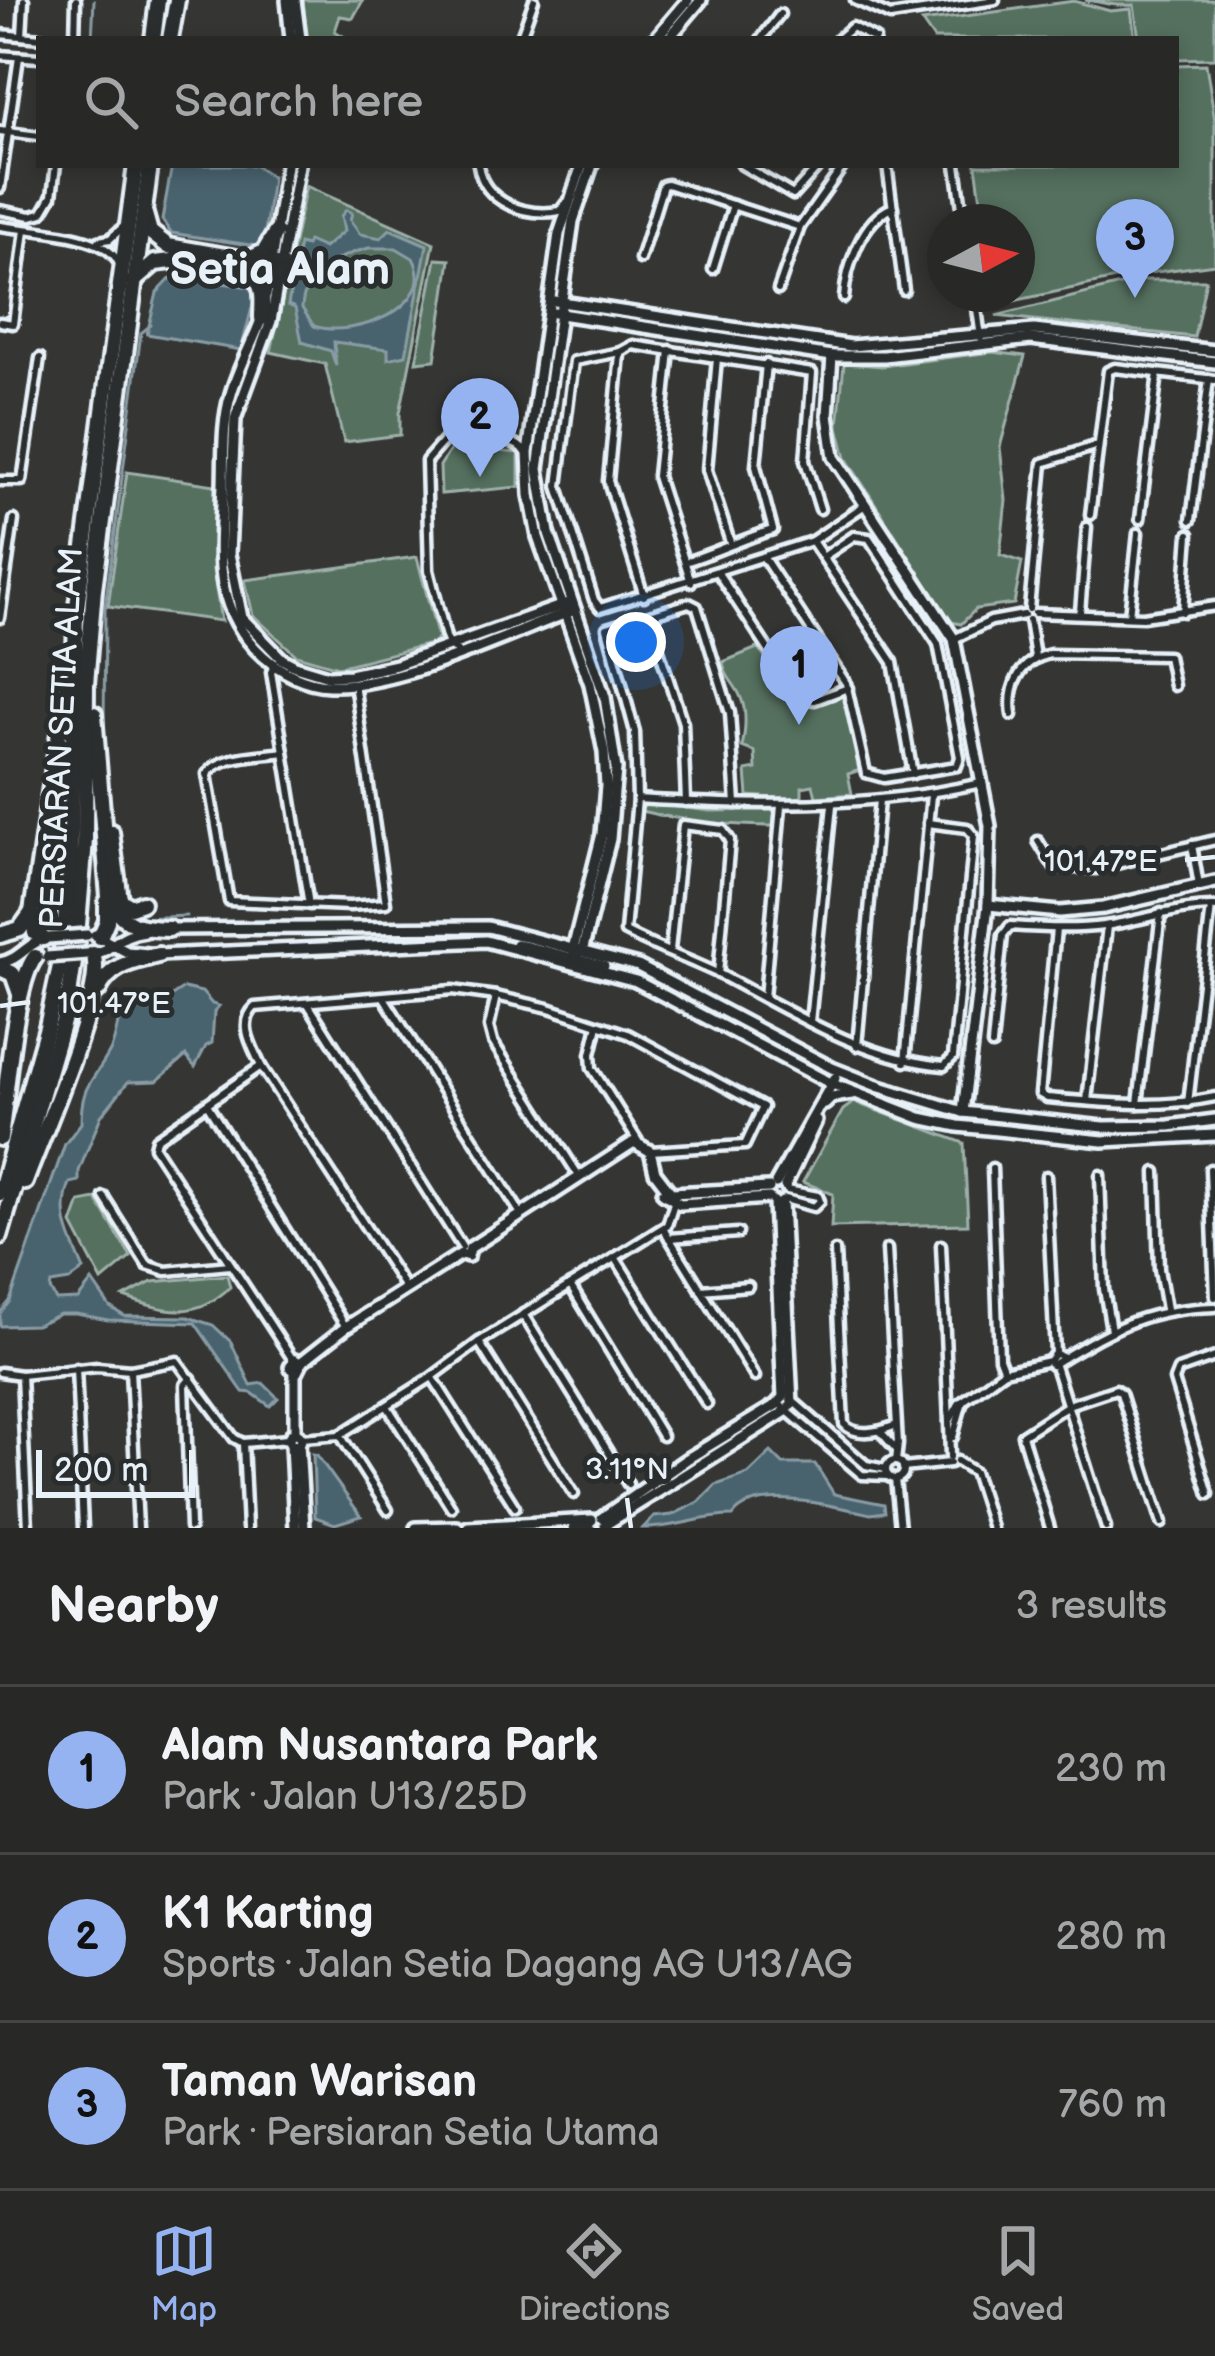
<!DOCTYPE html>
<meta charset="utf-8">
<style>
body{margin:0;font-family:"Balsamiq Sans",sans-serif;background:#343433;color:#f1f3f6}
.compass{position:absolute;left:927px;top:204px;width:108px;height:108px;border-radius:50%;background:#282827;box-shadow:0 6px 18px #0003;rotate:83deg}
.scale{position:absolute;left:36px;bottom:30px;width:159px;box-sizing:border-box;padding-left:12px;border:6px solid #e8f1f8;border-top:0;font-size:33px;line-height:42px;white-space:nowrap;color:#e8f1f8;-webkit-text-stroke:9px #2a2d2e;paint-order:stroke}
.you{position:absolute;left:636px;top:642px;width:42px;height:42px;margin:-30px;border:9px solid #fff;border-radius:50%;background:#1a73e8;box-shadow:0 0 0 18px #1a73e833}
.badge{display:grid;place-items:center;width:78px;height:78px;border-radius:50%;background:#95b2f1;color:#111;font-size:39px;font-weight:700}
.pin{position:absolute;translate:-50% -99px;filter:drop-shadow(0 3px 6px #0008)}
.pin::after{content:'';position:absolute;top:63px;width:42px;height:36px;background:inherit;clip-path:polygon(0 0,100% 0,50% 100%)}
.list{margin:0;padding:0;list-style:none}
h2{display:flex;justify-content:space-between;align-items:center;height:156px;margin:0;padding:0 48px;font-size:51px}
h2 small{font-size:39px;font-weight:400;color:#a5a6a7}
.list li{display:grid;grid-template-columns:78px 1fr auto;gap:36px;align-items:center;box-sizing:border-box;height:168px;padding:0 48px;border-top:3px solid #444}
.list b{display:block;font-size:45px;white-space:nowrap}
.list p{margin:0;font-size:39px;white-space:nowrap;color:#a5a6a7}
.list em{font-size:39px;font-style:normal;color:#a5a6a7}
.icon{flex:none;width:66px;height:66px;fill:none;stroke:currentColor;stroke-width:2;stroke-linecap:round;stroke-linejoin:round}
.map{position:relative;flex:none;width:1215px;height:1528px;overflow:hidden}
.search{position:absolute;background:#282827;box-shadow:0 6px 18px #0003;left:36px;right:36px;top:36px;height:132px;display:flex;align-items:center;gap:30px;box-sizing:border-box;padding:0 42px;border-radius:0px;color:#a5a6a7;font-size:45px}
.sheet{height:660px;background:#282827}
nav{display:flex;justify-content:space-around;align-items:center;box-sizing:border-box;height:168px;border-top:3px solid #444;background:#282827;font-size:33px;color:#a5a6a7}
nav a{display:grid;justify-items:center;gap:6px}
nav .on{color:#95b2f1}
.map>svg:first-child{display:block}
.green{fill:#546f5e;stroke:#9eb0ab;stroke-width:3}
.water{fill:#49646e;stroke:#899ca5;stroke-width:3;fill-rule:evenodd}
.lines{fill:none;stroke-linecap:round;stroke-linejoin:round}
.stream{stroke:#899ca5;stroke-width:3}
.street-casing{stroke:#e8f1f8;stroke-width:15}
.secondary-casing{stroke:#e8f1f8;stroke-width:18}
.highway-casing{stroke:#e8f1f8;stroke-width:22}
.street{stroke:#2a2d2e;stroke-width:6}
.secondary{stroke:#2a2d2e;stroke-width:9}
.highway{stroke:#2a2d2e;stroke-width:14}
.secondary-bridge-casing{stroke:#e8f1f8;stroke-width:18;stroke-linecap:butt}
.secondary-bridge{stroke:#2a2d2e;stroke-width:9}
.ticks{fill:none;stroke:#e8f1f8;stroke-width:4.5}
.labels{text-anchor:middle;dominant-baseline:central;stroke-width:10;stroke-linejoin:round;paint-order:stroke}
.street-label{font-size:33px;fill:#e8f1f8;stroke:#2a2d2e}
.district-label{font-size:45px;font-weight:bold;fill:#e8f1f8;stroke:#2a2d2e}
.ticks-label{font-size:30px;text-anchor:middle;fill:#e8f1f8;stroke:#2a2d2e;stroke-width:10;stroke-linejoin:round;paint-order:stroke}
</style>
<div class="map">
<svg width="1215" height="1528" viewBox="0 0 1215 1528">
<rect width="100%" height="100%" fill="#353634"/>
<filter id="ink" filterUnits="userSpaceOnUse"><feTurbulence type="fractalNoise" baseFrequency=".00833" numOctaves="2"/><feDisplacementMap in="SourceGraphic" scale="24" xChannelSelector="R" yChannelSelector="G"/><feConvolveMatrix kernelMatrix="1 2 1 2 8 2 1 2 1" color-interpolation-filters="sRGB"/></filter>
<g filter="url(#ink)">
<!-- green -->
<g class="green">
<path d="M 303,0 L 363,0 L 353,18 L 340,16 L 335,31 L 348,39 L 307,39 Z"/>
<path d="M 1085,0 L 1215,0 L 1215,58 L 1176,59 L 1176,39 L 1139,39 L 1134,5 C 1114,7 1104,2 1085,0 Z"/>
<path d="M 1074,1 L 1110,11 L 1131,9 L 1135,39 L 934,39 L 922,22 Z"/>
<path d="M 1206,64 L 1215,121 L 1215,264 L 1134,275 L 995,305 L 993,294 L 1017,294 L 1017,222 L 984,222 L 976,165 L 1176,165 L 1176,65 Z"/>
<path d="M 306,186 L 434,243 L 400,413 L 400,435 L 344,442 L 325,364 L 271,352 Z"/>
<path d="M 436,259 L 450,260 L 435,360 L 416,362 Z"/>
<path d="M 1140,280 L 1206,280 L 1194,337 L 996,316 Z"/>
<path d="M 992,352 L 1025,356 L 1000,447 L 1006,500 L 1000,555 L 1022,562 L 1014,604 L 976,609 L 961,624 L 951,622 L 846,458 L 838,426 L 844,363 L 882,366 Z"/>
<path d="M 452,447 L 519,453 L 519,487 L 441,494 L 440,466 Z"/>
<path d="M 127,472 L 215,485 L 213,570 L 221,621 L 108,606 Z"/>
<path d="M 417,557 L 438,638 L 434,643 L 338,667 L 296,655 L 253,615 L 245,580 Z"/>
<path d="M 757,648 L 805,705 L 839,691 L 847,695 L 860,770 L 848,774 L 852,794 L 816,797 L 813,785 L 802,787 L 802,800 L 748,796 L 746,771 L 756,769 L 755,752 L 742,747 C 745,733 747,712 741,698 C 736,684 725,678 723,662 Z"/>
<path d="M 646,803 L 710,811 L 775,810 L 775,826 C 734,826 681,821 641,811 Z"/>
<path d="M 854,1102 L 964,1143 L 968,1224 L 831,1227 L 833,1194 L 803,1182 L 843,1110 Z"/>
<path d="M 96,1199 L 131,1257 L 102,1281 L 72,1224 L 80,1202 Z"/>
<path d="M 227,1275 L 230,1287 C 196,1320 166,1312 124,1297 L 152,1282 Z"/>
</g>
<!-- water -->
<g class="water">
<path d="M 172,165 L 255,165 L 272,177 L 263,247 L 171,233 L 162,220 Z"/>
<path d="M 346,210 L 352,213 L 350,220 L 360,234 L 381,238 L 390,229 L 427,245 L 406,355 L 388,359 L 388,349 L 334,342 L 336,366 L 331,351 L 302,342 L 295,308 L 288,305 L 299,244 L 306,246 L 308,241 L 324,248 L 344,231 L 341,216 ZM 369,248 L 396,248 L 413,258 C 440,308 351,339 314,326 L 302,308 C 304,272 338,256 369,248 Z"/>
<path d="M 173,276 L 257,288 L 241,350 L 147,334 L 157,293 Z"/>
<path d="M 184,988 L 202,992 L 212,1004 L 219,1006 L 214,1012 L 212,1043 L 206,1046 L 195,1067 L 186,1056 L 157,1081 L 128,1082 L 101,1116 L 79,1171 L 79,1181 L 70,1183 C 57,1216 72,1240 84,1270 L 69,1281 L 51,1284 L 50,1289 L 56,1300 L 78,1299 L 92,1281 L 110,1307 L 124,1316 L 188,1317 L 213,1325 L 231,1342 L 251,1385 L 263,1383 L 278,1398 L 270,1406 L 252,1393 L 243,1392 L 195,1323 L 108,1320 L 76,1314 L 60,1314 L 36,1325 L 0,1326 L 0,1313 L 10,1301 L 65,1144 L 81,1123 C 81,1083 93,1083 110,1051 C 116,1040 117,1025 120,1013 L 138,1004 L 155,1007 Z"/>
<path d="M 771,1452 L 783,1464 L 815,1464 L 834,1494 L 884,1504 L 885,1512 L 871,1514 C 837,1507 755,1484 733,1516 C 698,1516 679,1528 643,1528 L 654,1517 L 672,1515 L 699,1502 L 716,1485 L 748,1474 Z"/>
<path d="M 313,1454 L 317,1455 L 361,1516 L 335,1524 L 315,1517 Z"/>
</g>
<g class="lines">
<!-- stream -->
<g class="stream">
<path d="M 92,39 L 94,0"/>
<path d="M 104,730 L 105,608 L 141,333 L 151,325"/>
<path d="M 141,918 L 186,916"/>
</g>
<defs>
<g id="street">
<path d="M 855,0 L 890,16 L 995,0"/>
<path d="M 0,34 L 51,39"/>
<path d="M 22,36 L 24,0"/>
<path d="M 75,39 L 76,0"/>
<path d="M 520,39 L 534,0"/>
<path d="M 761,39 L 780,14"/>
<path d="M 838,39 L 852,27 L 875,39"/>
<path d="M 0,55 L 39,58"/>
<path d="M 0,131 L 39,136"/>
<path d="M 478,165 C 484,203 525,217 560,211 L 566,203"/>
<path d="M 742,165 L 793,195 L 820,165"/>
<path d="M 887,165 L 904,290"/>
<path d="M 956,165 L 964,222"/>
<path d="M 0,188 L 19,57"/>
<path d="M 0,210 L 31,216 L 42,213 L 52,196 L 56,165"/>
<path d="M 0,226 C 30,231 106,233 118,262"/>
<path d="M 99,241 L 110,239 L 123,227"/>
<path d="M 640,259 L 663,185 L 667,184 L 800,227"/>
<path d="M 713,269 L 733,205"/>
<path d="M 778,290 L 800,227 L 844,165"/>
<path d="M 975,294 L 981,338"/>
<path d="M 844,298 C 846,267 862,219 893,207"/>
<path d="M 0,322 L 13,324 L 25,230"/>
<path d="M 670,350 L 657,476 L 691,582"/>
<path d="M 620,354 L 608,481 L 644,596"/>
<path d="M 717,358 L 707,470 L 730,542"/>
<path d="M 0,481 L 22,481 L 40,358"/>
<path d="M 820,509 L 805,461 L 812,373 L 633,345 L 620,352 L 574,361 L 558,486 L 594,600 L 600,608 L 812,541 L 865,505"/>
<path d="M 1090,515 L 1108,371 L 1115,368 L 1215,380"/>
<path d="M 1140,519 L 1158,373"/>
<path d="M 1191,520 L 1209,379"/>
<path d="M 812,541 L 893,662 L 913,774"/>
<path d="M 764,558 L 846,683 L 866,773 L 884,778 L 957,766 L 960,757 L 938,644 L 869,538 L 854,536 L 823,557"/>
<path d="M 685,562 C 717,552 742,539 773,530 L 756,466 L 766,364"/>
<path d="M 718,573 L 800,698 L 815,700 L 848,688"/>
<path d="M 1029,609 L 1043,463 L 1098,445"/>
<path d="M 1080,612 L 1087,527"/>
<path d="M 1183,612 L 1189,534"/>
<path d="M 1035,613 L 1143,617 L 1215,606"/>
<path d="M 648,616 L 683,723 L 686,802"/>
<path d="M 1129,616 L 1138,533"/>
<path d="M 0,618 L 14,520"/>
<path d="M 1029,620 L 1035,657"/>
<path d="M 954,639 L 991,621 L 1024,615"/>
<path d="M 460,653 L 450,647 L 446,637 L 429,570 L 426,461 L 447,437 L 455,435 C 479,437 514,434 528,455"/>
<path d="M 274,666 L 271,672 L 309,905"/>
<path d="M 1012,715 C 1008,686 1019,661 1050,654 L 1168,656 L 1174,686"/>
<path d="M 284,752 C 260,756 221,754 207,774 L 229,901 L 350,906 L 386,903 L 354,683"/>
<path d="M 637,799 L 625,932 C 655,948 688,959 719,974 C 792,1012 861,1058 944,1066 L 953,1057 L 974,836 L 967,828 L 928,823"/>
<path d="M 736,804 L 730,713 L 697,607 L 689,603 L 607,628 L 635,732 L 637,799 C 753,806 867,809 981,783"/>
<path d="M 1038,841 L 1054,867 L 1096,869 L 1215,840"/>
<path d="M 1192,845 L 1199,886"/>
<path d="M 1056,929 L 1040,1094 L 1047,1098 C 1103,1103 1159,1109 1215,1097"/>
<path d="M 670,950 L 683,825 L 723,830 L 730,840 L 718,974"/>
<path d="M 496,996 L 489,1027 L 493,1042 L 579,1176"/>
<path d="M 764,998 L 781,806"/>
<path d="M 385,999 L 521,1214"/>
<path d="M 308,1004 L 462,1247"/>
<path d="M 810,1022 L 832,805"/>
<path d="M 598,1025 L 591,1054 L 592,1068 L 638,1141"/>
<path d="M 992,1045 L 1003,935 L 1010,926 C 1041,928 1072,930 1104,926 C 1142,921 1176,907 1215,907"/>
<path d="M 857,1046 L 879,800"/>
<path d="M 905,1062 L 931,795"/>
<path d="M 261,1066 L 156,1139 L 154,1147 L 293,1360"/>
<path d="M 1087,1101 L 1107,926"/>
<path d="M 1188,1103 L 1211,907"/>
<path d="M 207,1104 L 346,1327"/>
<path d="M 1138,1104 L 1161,913"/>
<path d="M 992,1168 L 999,1358 L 1004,1371"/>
<path d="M 1210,1169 L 1215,1297"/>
<path d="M 1156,1172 L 1159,1269 L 1166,1309"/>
<path d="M 1100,1175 L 1104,1289 L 1111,1330"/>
<path d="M 1046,1176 L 1055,1353 L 1049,1361 L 1052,1365 L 1063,1358 L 1055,1353"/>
<path d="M 104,1197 L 147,1265 L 166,1271 L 230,1265"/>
<path d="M 785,1199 L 814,1207 L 820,1201 L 818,1196 L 787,1190"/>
<path d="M 663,1228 L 755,1377"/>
<path d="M 669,1238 L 738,1233"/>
<path d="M 941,1245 L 949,1422"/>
<path d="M 887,1249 L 898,1444 L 896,1461"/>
<path d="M 835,1251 L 844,1424 C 855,1437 879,1432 894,1426"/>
<path d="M 615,1257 L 707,1404"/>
<path d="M 570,1285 L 662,1436"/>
<path d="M 406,1289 L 261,1066 C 253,1047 237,1024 255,1007 L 453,990 L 496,996 L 549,1008 L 628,1034 L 763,1107 L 745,1145 L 650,1151"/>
<path d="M 701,1290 L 748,1286"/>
<path d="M 523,1314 L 628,1484"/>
<path d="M 479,1342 L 574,1494"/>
<path d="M 1063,1358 C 1119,1325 1148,1309 1215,1307"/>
<path d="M 1055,1366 L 1106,1528"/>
<path d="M 76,1368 L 83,1528"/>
<path d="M 130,1370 L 138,1528"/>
<path d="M 0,1372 L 21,1375 L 97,1367 L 130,1370 L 177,1361 L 234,1438 L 243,1443 L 288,1439"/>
<path d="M 21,1375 L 28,1528"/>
<path d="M 433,1378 L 515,1507"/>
<path d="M 794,1402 L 866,1465 L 886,1469"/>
<path d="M 778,1403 L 862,1475 L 888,1476"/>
<path d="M 387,1406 L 451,1507"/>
<path d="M 881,1432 L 896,1449"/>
<path d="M 340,1435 L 388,1510"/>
<path d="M 953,1437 L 963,1401"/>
<path d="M 301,1438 L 340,1435 L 432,1377 L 479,1342 L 667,1225 L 674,1203"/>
<path d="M 243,1443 L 247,1528"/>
<path d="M 950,1457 L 949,1422 L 959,1404 L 1004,1371 L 1049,1361"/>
<path d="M 957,1461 L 974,1472 L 992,1528"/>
<circle cx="895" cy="1470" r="9"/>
<path d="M 903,1468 L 950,1463"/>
<path d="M 895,1479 L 900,1528"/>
<path d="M 1209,1494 L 1174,1380 L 1178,1370 L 1215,1357"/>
<path d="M 190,1528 L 185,1385 L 191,1378"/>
<path d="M 1050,1528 L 1022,1435 L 1068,1405 L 1116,1389 L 1121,1393 L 1162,1523"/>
</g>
<g id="secondary">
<path d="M 287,0 L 291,39"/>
<path d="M 295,0 L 300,39"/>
<path d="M 655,39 L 688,0"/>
<path d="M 668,39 L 701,0"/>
<path d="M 299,165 L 271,321 L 235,419 L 229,554 L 242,618 L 282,659 L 295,666 L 328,676 L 350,675 L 396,665 L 572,602"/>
<path d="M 266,295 L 286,165"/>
<path d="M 555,301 L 851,346 L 1034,330 L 1215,351"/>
<path d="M 554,313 L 832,356 L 884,356 L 1031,339 L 1215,362"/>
<path d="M 262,317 C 253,343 238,368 231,394 C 222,423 224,456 223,486 C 220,552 210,607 263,656 C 281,672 305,684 329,685 C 400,688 507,634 575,610"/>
<path d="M 832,356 L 828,415 L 834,457 L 954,639 L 990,826 L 988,905 L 963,1112"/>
<path d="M 988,905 L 1060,912 L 1103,908 L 1215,882"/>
<path d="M 167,929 L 488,927 L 638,966 L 832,1068 L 880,1087 L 963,1112 L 1104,1127 L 1169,1126 L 1215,1120"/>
<path d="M 95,935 L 127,952 L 158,955 L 486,941 L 636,981 L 830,1083 L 920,1118 L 958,1126 L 1103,1141 L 1215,1135"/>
<path d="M 516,944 L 604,966"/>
<path d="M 582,952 L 610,839 L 616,769 L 605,697 L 549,533 L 538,469 L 573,221 L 592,165"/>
<path d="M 91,954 C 113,952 116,934 145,931"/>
<path d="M 576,957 L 573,949 L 602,834 L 606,786 L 604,752 L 590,684 L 538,537 L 530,495 L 528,453 L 559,234 L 582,165"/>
<path d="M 0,963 C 20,960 27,943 46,938"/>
<path d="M 825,1104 L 832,1097 L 852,1094"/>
<path d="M 776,1183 L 835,1078"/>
<path d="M 785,1186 L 816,1121"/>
<path d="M 663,1193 L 680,1204 L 769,1198"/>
<path d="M 295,1360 L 301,1364 L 297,1372 L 290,1367 Z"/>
<path d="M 300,1363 L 346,1327 L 461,1254 L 468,1256 L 470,1248 L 634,1142 L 650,1151 L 655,1172 L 671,1193 L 769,1188"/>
<path d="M 295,1372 L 295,1432"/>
<circle cx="295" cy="1439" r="6"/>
<path d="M 299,1443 L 304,1528"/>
<path d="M 291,1444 L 295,1528"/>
<path d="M 602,1518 L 687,1459 L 776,1405 L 783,1397 L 774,1202"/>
<path d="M 605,1525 L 786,1411 L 792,1404 L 782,1202"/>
<path d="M 468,1527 L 592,1520"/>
<path d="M 416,1528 L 457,1527"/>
<path d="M 574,1528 L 590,1527"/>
</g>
<g id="highway">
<path d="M 153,39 L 158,0"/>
<path d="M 170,39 L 177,0"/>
<path d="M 145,214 L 150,232 L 168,246 L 282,266"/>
<path d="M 249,259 L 264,252 L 276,232"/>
<path d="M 250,274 C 266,284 262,301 262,318"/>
<path d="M 133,282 L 155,263 L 172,261 L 280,277"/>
<path d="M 94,714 L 109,897 C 122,927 140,928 169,929"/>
<path d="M 111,832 L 120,900 L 131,907 L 142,903"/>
<path d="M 0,935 L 20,929 L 32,912"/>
<path d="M 100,937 L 107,921 L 107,902"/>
<path d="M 43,938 L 35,933 L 32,912 L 67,680"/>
<path d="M 0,968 L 13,974 L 20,994"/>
<path d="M 98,990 C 111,964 132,962 158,955"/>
<path d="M 0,1138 C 6,1099 14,984 35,957"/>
<path d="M 25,1182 C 40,1140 108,988 93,954"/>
<path d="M 0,1193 L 47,1027 L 60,966 L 70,873 L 76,614 L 136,165"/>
<path d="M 0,1236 L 67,1008 L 76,949 L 85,840 L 86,684 L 94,589 L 150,165"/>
</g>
</defs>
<!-- street casing -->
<use href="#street" class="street-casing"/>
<!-- secondary casing -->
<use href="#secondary" class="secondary-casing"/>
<!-- highway casing -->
<use href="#highway" class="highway-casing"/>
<!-- street -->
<use href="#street" class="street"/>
<!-- secondary -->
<use href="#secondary" class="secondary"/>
<!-- highway -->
<use href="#highway" class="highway"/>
<defs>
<g id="secondary-bridge">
<path d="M 48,938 L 87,935"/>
<path d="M 47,957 L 87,954"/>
</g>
</defs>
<!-- secondary-bridge casing -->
<use href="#secondary-bridge" class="secondary-bridge-casing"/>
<!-- secondary-bridge -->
<use href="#secondary-bridge" class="secondary-bridge"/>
</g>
</g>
<!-- ticks -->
<path class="ticks" d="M 1185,860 L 1215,857M 0,1006 L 30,1002M 627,1498 L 631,1528"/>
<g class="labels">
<!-- street labels -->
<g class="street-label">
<text transform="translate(62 738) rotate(-87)">PERSIARAN SETIA ALAM</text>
</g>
<!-- district labels -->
<g class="district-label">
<text x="280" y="270">Setia Alam</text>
</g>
</g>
<g class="ticks-label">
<text x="1101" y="871">101.47°E</text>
<text x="114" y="1013">101.47°E</text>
<text x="627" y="1479">3.11°N</text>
</g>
</svg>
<svg class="compass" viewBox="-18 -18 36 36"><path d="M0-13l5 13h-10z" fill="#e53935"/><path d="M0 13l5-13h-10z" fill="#a5a6a7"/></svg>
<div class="scale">200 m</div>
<div class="you"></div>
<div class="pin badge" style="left:799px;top:725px">1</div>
<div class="pin badge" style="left:480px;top:477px">2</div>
<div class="pin badge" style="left:1135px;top:298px">3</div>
<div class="search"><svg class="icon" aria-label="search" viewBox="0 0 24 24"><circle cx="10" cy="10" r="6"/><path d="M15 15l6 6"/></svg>Search here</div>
</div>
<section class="sheet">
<h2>Nearby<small>3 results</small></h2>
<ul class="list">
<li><span class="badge">1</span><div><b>Alam Nusantara Park</b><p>Park · Jalan U13/25D</p></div><em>230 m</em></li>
<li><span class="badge">2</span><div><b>K1 Karting</b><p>Sports · Jalan Setia Dagang AG U13/AG</p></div><em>280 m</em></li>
<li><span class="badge">3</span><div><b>Taman Warisan</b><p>Park · Persiaran Setia Utama</p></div><em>760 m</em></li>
</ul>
</section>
<nav>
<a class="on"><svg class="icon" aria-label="map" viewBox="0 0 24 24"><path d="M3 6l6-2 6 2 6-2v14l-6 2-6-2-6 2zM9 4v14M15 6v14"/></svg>Map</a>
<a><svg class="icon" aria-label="directions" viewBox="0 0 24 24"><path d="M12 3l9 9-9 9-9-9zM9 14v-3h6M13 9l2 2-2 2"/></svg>Directions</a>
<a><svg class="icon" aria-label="saved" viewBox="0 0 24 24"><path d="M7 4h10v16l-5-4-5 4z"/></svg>Saved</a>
</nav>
